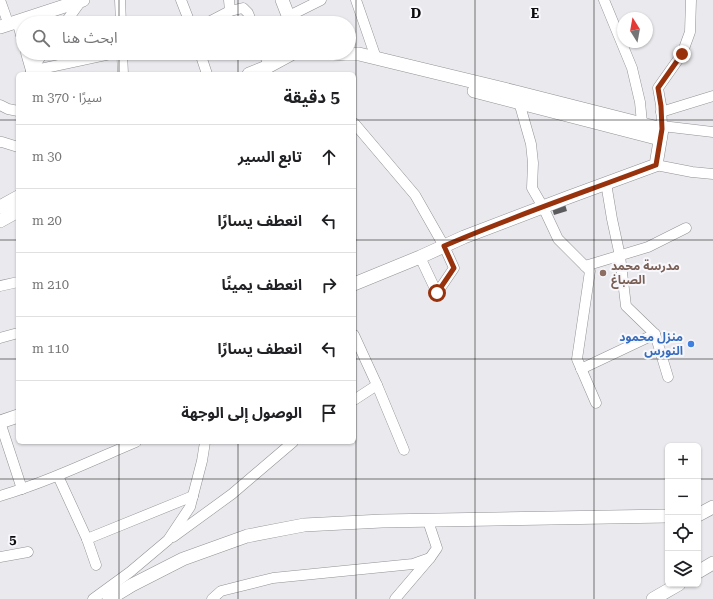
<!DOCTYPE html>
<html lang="ar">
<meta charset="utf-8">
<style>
body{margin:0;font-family:"Roboto Serif","Noto Sans Arabic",serif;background:#f2f2f2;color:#202124;direction:rtl}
.controls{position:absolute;right:12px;bottom:12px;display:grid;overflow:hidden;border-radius:6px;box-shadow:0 1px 3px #0004}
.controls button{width:36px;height:36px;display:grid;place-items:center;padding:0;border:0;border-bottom:1px solid #e0e0e0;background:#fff;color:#202124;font:20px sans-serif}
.compass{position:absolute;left:617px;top:12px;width:36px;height:36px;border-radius:50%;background:#fff;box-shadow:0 1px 3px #0004;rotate:349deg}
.stop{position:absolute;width:12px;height:12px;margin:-9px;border:3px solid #98320c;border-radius:50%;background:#fff}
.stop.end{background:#98320c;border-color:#fff;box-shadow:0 1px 4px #0008}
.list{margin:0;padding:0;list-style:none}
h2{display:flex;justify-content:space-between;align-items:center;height:52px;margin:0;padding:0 16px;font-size:17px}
h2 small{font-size:13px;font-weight:400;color:#757577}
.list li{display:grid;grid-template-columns:26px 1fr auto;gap:12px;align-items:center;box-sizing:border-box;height:64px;padding:0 16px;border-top:1px solid #e0e0e0}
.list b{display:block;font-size:15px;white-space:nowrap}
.list em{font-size:13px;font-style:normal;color:#757577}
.icon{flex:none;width:22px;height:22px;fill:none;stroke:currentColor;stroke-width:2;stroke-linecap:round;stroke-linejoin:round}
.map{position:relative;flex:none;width:713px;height:599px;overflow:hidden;direction:ltr}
.search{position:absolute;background:#fff;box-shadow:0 1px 3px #0004;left:16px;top:16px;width:340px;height:44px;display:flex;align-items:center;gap:10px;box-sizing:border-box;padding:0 14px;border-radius:22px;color:#757577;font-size:15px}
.panel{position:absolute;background:#fff;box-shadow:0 1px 3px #0004;left:16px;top:72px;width:340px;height:372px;border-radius:6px;direction:rtl}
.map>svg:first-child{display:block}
.building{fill:#5b5b5e}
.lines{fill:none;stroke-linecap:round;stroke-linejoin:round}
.minor-casing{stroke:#929195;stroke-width:11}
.major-casing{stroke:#929195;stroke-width:14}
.minor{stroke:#fff;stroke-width:10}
.major{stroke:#fff;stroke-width:13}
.route{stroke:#98320c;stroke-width:5}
.grid{fill:none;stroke:#0d0c0e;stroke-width:1;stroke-opacity:0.55}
.education-dot{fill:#8d6e63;stroke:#f8f8fc;stroke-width:1.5}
.shop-dot{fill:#3f7fe0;stroke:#f8f8fc;stroke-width:1.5}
.labels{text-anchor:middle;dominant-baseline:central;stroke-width:4;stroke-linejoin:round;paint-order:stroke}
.education-label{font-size:12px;font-weight:bold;fill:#785e54;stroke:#f8f8fc;text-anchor:start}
.shop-label{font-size:12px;font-weight:bold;fill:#366cbe;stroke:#f8f8fc;text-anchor:end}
.grid-label{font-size:13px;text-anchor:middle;font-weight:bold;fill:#0d0c0e;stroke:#f8f8fc;stroke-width:4;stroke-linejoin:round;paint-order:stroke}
</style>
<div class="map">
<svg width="713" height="599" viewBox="0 0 713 599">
<rect width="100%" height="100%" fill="#eaeaee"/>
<!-- building -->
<path class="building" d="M 564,201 L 567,211 L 554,215 L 551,205 Z"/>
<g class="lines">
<defs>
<g id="minor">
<path d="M 0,0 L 6,17"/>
<path d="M 120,0 L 121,23"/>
<path d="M 181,0 L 190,23"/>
<path d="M 229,0 L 230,11"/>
<path d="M 356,0 L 376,58"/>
<path d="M 604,0 L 632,68 L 640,102 L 642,123"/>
<path d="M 289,16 L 321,0"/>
<path d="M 17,21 L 23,42"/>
<path d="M 65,23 L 81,1"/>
<path d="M 207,23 L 230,11 L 243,8 L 248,13 L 252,23"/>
<path d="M 26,53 L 32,74"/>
<path d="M 122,53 L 123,74"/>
<path d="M 200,53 L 207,74"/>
<path d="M 264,53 L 269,66"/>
<path d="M 31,71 L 115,53"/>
<path d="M 31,71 L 43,53"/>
<path d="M 519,102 L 531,144 L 533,163 L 532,188 L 543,207 L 558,239 L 590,271 L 577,359 L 596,403"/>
<path d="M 0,105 L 8,109 L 18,111"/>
<path d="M 661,112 L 713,96"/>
<path d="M 354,123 L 415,195 L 444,246 L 454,268 L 437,293 L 420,257"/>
<path d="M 662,126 L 661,105 L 658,88 L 682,54 L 690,32 L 691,0"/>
<path d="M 662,129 L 662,126 L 713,132"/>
<path d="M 0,142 L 2,142 L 18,147"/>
<path d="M 656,165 L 692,172 L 713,174"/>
<path d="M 606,183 L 612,219 L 620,256 L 626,306 L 655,334 L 668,377"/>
<path d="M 585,266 L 648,247 L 686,228"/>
<path d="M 0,286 L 18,282"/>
<path d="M 354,335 L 377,385 L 404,450"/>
<path d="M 0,338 L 18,333"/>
<path d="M 581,369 L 655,334"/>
<path d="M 354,400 L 377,385"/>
<path d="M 0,422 L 22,489"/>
<path d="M 58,476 L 87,539 L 96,565"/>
<path d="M 0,496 C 47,482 91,461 136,442"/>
<path d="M 173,537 L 232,494 L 293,442"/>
<path d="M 87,539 L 193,496"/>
<path d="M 0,557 L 28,552"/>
<path d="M 93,599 L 130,572 L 168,540 L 190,507 L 202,461 L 205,442"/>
<path d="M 212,599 L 221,591 L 273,578 L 413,564 L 430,558 L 437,548 L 428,521"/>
<path d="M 395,599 L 430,558"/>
</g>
<g id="major">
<path d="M 282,0 L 291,23"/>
<path d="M 0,27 L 83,0"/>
<path d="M 333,53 L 346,54 L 359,54 L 516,92 L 662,129 L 656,165 L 569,197 L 464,237 L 420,257 L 354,284"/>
<path d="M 249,74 L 269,66 L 293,53"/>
<path d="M 474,91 L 660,139"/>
<path d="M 0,207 L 18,197"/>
<path d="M 0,221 L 18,211"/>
<path d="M 0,422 L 18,416"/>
<path d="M 698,515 L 713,507"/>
<path d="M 698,572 L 713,563"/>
<path d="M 109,599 L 132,585 L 183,559 L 247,536 L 304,525 L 382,521 L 668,516"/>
<path d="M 653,599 L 679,584"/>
</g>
</defs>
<!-- minor casing -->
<use href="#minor" class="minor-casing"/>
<!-- major casing -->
<use href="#major" class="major-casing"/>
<!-- minor -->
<use href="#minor" class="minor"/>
<!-- major -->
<use href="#major" class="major"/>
</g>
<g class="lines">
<!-- route -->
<path class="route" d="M 437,293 L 454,268 L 444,246 C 513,216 585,192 656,165 L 662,129 L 661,106 L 658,88 L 682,54"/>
</g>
<!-- grid -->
<path class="grid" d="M 119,0 L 119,23M 238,0 L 238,23M 356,0 L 356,599M 475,0 L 475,599M 594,0 L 594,599M 119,53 L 119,74M 238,53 L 238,74M 0,120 L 18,120M 354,120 L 713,120M 0,240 L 18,240M 354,240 L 713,240M 0,359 L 18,359M 354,359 L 713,359M 119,442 L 119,599M 238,442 L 238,599M 0,479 L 668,479M 698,479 L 713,479"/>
<!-- markers -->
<circle class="education-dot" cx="603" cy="273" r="4"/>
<circle class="shop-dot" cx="691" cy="344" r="4"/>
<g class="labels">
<!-- education labels -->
<g class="education-label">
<text x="611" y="266">مدرسة محمد<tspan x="611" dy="14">الصباغ</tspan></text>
</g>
<!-- shop labels -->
<g class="shop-label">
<text x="683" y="337">منزل محمود<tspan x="683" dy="14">النورس</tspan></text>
</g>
</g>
<g class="grid-label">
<text x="416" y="18">D</text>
<text x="535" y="18">E</text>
<text x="13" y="544">5</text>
</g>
</svg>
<div class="controls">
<button>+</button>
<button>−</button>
<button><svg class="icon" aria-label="locate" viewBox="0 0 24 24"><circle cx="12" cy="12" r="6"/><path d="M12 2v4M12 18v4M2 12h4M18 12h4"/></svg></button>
<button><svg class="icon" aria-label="layers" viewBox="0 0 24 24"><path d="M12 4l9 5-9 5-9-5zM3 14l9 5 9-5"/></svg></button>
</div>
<svg class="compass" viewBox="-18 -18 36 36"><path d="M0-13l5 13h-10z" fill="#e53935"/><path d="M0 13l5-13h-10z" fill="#757577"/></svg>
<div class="stop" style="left:437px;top:293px"></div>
<div class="stop end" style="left:682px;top:54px"></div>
<div class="search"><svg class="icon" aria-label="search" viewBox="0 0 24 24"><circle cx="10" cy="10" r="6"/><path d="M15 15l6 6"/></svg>ابحث هنا</div>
<section class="panel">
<h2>5 دقيقة<small>سيرًا · 370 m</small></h2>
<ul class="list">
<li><svg class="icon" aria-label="ahead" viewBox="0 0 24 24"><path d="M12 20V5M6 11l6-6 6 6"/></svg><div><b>تابع السير</b></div><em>30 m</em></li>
<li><svg class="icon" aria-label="left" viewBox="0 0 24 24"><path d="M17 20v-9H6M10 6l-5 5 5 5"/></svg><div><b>انعطف يسارًا</b></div><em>20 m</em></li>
<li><svg class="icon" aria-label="right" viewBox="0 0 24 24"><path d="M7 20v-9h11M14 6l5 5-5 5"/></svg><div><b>انعطف يمينًا</b></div><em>210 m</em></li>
<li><svg class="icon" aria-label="left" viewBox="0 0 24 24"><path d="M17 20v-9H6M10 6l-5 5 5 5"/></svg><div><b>انعطف يسارًا</b></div><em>110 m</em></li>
<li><svg class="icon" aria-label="arrive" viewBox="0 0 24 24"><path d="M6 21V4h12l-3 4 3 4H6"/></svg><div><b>الوصول إلى الوجهة</b></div></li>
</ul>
</section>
</div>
